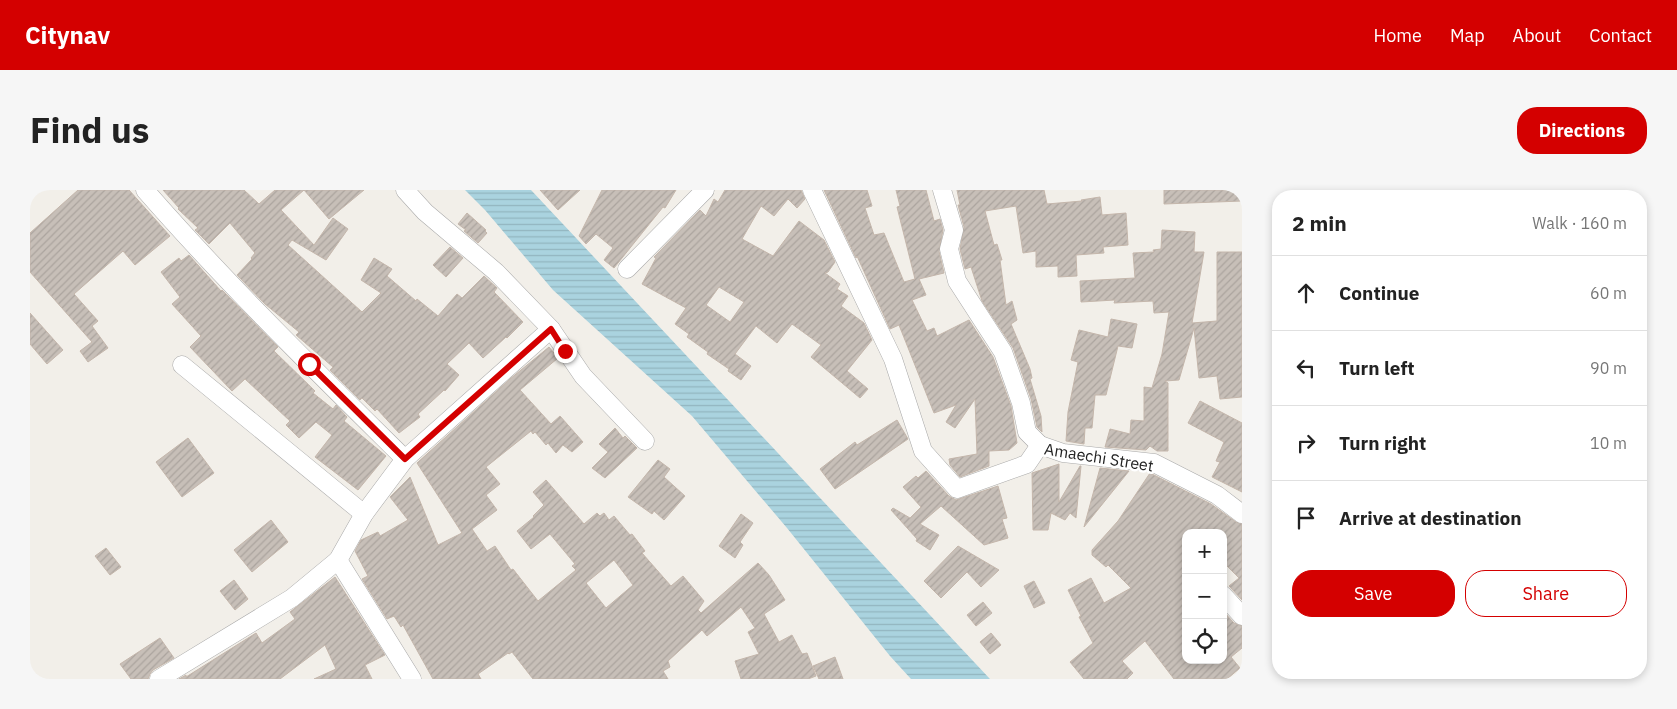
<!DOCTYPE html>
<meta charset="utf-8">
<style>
body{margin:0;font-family:"IBM Plex Sans",sans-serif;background:#f6f6f6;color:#222}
.controls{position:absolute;right:15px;bottom:15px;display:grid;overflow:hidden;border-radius:10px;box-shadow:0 2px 8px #0003}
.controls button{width:45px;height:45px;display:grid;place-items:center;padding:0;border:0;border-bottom:1px solid #e0e0e0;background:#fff;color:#222;font:25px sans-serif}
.stop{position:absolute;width:15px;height:15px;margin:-11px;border:4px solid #d40000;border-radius:50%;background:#fff}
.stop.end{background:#d40000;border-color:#fff;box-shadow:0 1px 5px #0008}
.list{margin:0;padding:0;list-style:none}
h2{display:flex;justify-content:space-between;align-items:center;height:65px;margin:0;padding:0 20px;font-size:21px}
h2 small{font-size:16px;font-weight:400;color:#767676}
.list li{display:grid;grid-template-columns:32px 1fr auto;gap:15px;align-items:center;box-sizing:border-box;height:75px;padding:0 20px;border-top:1px solid #e0e0e0}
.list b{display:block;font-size:19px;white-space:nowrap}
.list em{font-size:16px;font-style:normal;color:#767676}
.actions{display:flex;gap:10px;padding:15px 20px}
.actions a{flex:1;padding:11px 0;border:1px solid #d40000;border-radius:20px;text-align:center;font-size:18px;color:#d40000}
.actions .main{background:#d40000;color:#fff}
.icon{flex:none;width:28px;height:28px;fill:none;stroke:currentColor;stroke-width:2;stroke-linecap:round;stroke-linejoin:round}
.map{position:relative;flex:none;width:1212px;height:489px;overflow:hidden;border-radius:20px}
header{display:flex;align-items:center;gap:30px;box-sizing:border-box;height:70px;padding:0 25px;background:#d40000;color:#fff}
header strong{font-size:24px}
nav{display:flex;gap:28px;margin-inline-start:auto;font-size:18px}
.intro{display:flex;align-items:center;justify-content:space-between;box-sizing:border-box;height:120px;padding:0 30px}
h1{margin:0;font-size:35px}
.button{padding:12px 22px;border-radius:20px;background:#d40000;color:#fff;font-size:18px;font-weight:700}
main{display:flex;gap:30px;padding:0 30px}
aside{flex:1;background:#fff;border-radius:20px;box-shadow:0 2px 8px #0003}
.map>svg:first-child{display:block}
.water{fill:url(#water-rules)}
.building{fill:url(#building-hatch);stroke:#c4b6ab;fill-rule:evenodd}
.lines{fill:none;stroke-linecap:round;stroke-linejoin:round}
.minor-casing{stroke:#a9a9a9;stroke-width:19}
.minor{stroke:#fff;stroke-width:18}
.route{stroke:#d40000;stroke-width:6}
.labels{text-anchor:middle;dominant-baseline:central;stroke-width:5;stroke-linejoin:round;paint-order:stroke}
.street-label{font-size:16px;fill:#222;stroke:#fff}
</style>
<header>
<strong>Citynav</strong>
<nav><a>Home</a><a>Map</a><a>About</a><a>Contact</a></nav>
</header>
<div class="intro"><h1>Find us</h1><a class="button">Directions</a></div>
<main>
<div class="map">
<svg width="1212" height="489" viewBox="0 0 1212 489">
<defs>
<pattern id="water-rules" width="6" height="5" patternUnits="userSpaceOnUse" patternTransform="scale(1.25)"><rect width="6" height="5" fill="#aad3df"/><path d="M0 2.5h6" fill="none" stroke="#92b5bf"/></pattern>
<pattern id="building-hatch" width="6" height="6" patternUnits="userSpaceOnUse" patternTransform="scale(1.25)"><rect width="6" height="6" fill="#c7bfb8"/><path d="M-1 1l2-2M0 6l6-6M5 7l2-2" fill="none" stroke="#aba49e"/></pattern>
</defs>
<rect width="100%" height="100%" fill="#f2efe9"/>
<!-- water -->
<path class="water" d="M 435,0 L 501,0 L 960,489 L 881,489 L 860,466 L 757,338 L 662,226 L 523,100 L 455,20 Z"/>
<!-- building -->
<g class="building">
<path d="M 48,0 L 99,0 L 140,46 L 105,75 L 93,61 L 44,104 L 68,131 L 62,136 L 78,158 L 58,172 L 50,161 L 62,152 L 0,82 L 0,43 Z"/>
<path d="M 133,0 L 214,0 L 229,14 L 245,0 L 274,0 L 251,20 L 284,55 L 303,28 L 318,39 L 296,70 L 262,50 L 258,55 L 332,122 L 351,103 L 331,90 L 344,68 L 362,79 L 357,86 L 386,111 L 387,109 L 408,126 L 427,104 L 432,108 L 454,86 L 467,98 L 464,102 L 493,132 L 477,148 L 476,147 L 453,168 L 439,153 L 417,174 L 429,185 L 415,201 L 414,200 L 388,224 L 390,227 L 369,243 L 347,219 L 345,221 L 332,208 L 330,210 L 300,180 L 303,177 L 266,145 L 269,142 L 235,114 L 207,85 L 222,69 L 221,68 L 225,63 L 200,33 L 179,54 L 165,40 L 168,38 L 148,19 L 149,18 Z"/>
<path d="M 274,0 L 334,0 L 299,29 Z"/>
<path d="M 510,0 L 550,0 L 528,20 Z"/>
<path d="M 572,0 L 646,0 L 635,18 L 633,17 L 584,78 L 574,70 L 583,58 L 566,44 L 556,54 L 549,46 Z"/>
<path d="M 695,0 L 771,0 L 775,9 L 767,18 L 758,9 L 744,26 L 731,16 L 712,49 L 743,66 L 769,31 L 794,50 L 805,72 L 798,82 L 795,83 L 810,94 L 807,99 L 818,106 L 811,116 L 834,133 L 842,150 L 817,181 L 838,199 L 830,208 L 781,167 L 791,155 L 762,134 L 747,153 L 726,136 L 705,164 L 721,176 L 711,190 L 698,181 L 699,179 L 677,164 L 678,162 L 657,147 L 659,144 L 645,134 L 656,118 L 612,94 L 626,68 L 624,67 L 670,20 L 676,26 L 684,9 L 688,12 ZM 689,97 L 714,112 L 700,132 L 676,115 Z"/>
<path d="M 794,0 L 837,0 L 842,16 L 835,18 L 844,45 L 854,43 L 874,92 L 885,89 L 867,17 L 870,16 L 866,0 L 896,0 L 904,31 L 910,29 L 913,40 L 909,61 L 914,83 L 889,89 L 896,105 L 882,110 L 897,141 L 904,138 L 907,146 L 939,130 L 963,167 L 981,216 L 987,253 L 979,260 L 959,261 L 959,276 L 930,287 L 920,275 L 919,269 L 947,264 L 945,209 L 925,238 L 916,232 L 926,215 L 904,223 L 869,135 L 860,139 L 827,66 L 826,68 Z"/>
<path d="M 927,0 L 1014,0 L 1017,14 L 1052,11 L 1051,10 L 1070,7 L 1072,25 L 1096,23 L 1098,55 L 1073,57 L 1074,63 L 1046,65 L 1047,86 L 1028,87 L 1028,76 L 1006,77 L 1006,61 L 993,63 L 986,16 L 955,21 L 964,55 L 967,54 L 972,70 L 970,70 L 976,115 L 982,111 L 987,130 L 981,134 L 1000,179 L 1002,188 L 1000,189 L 1011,226 L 1012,242 L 1007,237 L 1001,209 L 983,158 L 952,111 L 941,77 L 935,79 L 930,59 L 934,37 L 928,15 L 930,15 Z"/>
<path d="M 1134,0 L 1212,0 L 1212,11 L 1134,14 Z"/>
<path d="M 437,23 L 456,40 L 455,41 L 457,43 L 448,53 L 434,41 L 436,40 L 428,34 Z"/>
<path d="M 1132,40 L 1165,42 L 1164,62 L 1174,62 L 1162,133 L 1187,131 L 1187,62 L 1212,62 L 1212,207 L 1190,209 L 1187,186 L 1169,188 L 1164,138 L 1149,190 L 1135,191 L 1138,193 L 1138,261 L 1127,261 L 1120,256 L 1116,260 L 1075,257 L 1080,239 L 1100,244 L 1101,230 L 1114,231 L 1114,197 L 1122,198 L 1132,164 L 1139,122 L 1124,123 L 1123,111 L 1084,113 L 1085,110 L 1051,112 L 1050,91 L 1105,88 L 1103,63 L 1124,62 L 1123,60 L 1131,59 Z"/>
<path d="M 420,57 L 433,68 L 416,87 L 403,75 Z"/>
<path d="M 159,65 L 191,101 L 192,100 L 248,157 L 244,161 L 285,201 L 283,203 L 303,219 L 306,215 L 317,227 L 314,231 L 356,266 L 328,300 L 285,267 L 302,245 L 286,232 L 269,248 L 256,235 L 260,231 L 215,189 L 202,201 L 160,157 L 171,146 L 142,114 L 150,107 L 131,82 L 149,68 L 151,71 Z"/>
<path d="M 0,123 L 33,160 L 17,174 L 0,154 Z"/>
<path d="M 1081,129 L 1107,134 L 1102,158 L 1088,156 L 1076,205 L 1065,205 L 1062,238 L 1055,238 L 1054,254 L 1036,251 L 1038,222 L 1048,172 L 1041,170 L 1049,140 L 1078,147 Z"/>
<path d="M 519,157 L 528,168 L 490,200 L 521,234 L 530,226 L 553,252 L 542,262 L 533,255 L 526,263 L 518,253 L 516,255 L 505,242 L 503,244 L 501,241 L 456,277 L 470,294 L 456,305 L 467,320 L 442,339 L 457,361 L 465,356 L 481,380 L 483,379 L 508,411 L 546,380 L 542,376 L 545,374 L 520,344 L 501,359 L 487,341 L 504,327 L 503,326 L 514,315 L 503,302 L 516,290 L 554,334 L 567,323 L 570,326 L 574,323 L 579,330 L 584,326 L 600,345 L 602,344 L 615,361 L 612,363 L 641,396 L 653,386 L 674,411 L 668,420 L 671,423 L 728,373 L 739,385 L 755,410 L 734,424 L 749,452 L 762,445 L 772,464 L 777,463 L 786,486 L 778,489 L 711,489 L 705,471 L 729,464 L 718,442 L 725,438 L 711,417 L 677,446 L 672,440 L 638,471 L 640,477 L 633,481 L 638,489 L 503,489 L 482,462 L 479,464 L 478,463 L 448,484 L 451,489 L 403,489 L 373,435 L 371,437 L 364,426 L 357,429 L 332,389 L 338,386 L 325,361 L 331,350 L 348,342 L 350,346 L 378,330 L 360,307 L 380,287 L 408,355 L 432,343 L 387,273 L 480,189 ZM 584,370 L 603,395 L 576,418 L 556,393 Z"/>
<path d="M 1170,211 L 1212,233 L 1212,302 L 1182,287 L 1190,272 L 1186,271 L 1194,252 L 1158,233 Z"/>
<path d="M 867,230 L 878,249 L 805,299 L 790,279 L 825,252 L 827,255 Z"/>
<path d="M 585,238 L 593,248 L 595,246 L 607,258 L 575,288 L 562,278 L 578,262 L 569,254 Z"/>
<path d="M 158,248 L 184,283 L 152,307 L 126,272 Z"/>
<path d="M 628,270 L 640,279 L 634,287 L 655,306 L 634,330 L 624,321 L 622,324 L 598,307 Z"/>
<path d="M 1029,274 L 1029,312 L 1050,276 L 1051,276 L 1046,328 L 1040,323 L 1035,330 L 1021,323 L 1018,340 L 1003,340 L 1002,283 Z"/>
<path d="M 1070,278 L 1099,281 L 1054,337 Z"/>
<path d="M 896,281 L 919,306 L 926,310 L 968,296 L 977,328 L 972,329 L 978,348 L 954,355 L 911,316 L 890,334 L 909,345 L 900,360 L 886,351 L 887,349 L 861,320 L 863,318 L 880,328 L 891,317 L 873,297 L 886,286 L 888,288 Z"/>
<path d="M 1120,283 L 1181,314 L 1206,332 L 1212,334 L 1212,410 L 1199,396 L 1209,388 L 1193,372 L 1193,343 L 1156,343 L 1156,470 L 1193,470 L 1193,421 L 1204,433 L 1212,436 L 1212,458 L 1201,467 L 1210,478 L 1197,489 L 1144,489 L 1115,451 L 1092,471 L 1103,483 L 1097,489 L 1054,489 L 1040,472 L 1063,453 L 1049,427 L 1051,426 L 1038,400 L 1061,388 L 1074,413 L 1101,398 L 1078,375 L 1076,377 L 1062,365 L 1062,360 L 1088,331 Z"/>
<path d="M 711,324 L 723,333 L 710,352 L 713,355 L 705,368 L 689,356 Z"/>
<path d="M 241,330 L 258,352 L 222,382 L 204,360 Z"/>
<path d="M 928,356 L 969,380 L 951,397 L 937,382 L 911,408 L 894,391 Z"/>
<path d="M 76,358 L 91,377 L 80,385 L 65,366 Z"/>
<path d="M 305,387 L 355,465 L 335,475 L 342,489 L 284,489 L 306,479 L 295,455 L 250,489 L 149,489 L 156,485 L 156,487 L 226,443 L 232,453 L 265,429 L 260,422 Z"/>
<path d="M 204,390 L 218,409 L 205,420 L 190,401 Z"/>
<path d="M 1004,391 L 1015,413 L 1004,418 L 994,396 Z"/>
<path d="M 953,412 L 962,423 L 946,436 L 937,425 Z"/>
<path d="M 961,443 L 971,455 L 960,464 L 950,452 Z"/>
<path d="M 130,448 L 144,468 L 123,480 L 120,484 L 118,489 L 101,489 L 90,474 Z"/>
<path d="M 805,467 L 813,489 L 789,489 L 783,476 Z"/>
</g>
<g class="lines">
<defs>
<g id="minor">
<path d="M 115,0 C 197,94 286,181 375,269"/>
<path d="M 375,0 L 395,22 L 466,82 L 521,139 L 553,186 L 615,251"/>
<path d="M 782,0 L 863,169 L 893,261 L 927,299 L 997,274 L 1010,255 L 1033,263 L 1124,273 L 1187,305 L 1212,324"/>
<path d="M 912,0 L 924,40 L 919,59 L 927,91 L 973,162 L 991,213 L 997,242 L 1010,255"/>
<path d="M 597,79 L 675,0"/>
<path d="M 152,175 L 334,324"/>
<path d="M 308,370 L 382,489"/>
<path d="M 1193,405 L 1212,426"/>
<path d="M 129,489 L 262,408 L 308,370 L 334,324 L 375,269 L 521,139"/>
</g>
</defs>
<!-- minor casing -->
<use href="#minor" class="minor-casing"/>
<!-- minor -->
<use href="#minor" class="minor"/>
</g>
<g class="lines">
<!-- route -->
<path class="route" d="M 279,174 L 375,269 L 521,139 L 535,161"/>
</g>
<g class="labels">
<!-- street labels -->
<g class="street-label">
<text transform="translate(1069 267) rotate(9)">Amaechi Street</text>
</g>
</g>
</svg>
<div class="controls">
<button>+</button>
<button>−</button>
<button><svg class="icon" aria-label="locate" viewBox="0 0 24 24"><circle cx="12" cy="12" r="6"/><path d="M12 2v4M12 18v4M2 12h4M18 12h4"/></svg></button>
</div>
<div class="stop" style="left:279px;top:174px"></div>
<div class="stop end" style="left:535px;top:161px"></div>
</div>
<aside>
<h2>2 min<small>Walk · 160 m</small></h2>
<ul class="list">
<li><svg class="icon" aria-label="ahead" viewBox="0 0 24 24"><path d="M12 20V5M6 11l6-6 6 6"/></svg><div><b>Continue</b></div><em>60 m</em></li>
<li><svg class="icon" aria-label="left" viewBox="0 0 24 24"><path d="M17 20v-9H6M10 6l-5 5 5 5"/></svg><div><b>Turn left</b></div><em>90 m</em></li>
<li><svg class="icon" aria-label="right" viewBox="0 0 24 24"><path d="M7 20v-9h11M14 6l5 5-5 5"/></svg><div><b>Turn right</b></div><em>10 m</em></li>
<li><svg class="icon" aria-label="arrive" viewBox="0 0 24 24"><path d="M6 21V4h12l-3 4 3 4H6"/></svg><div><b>Arrive at destination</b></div></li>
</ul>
<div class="actions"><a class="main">Save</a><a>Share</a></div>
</aside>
</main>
